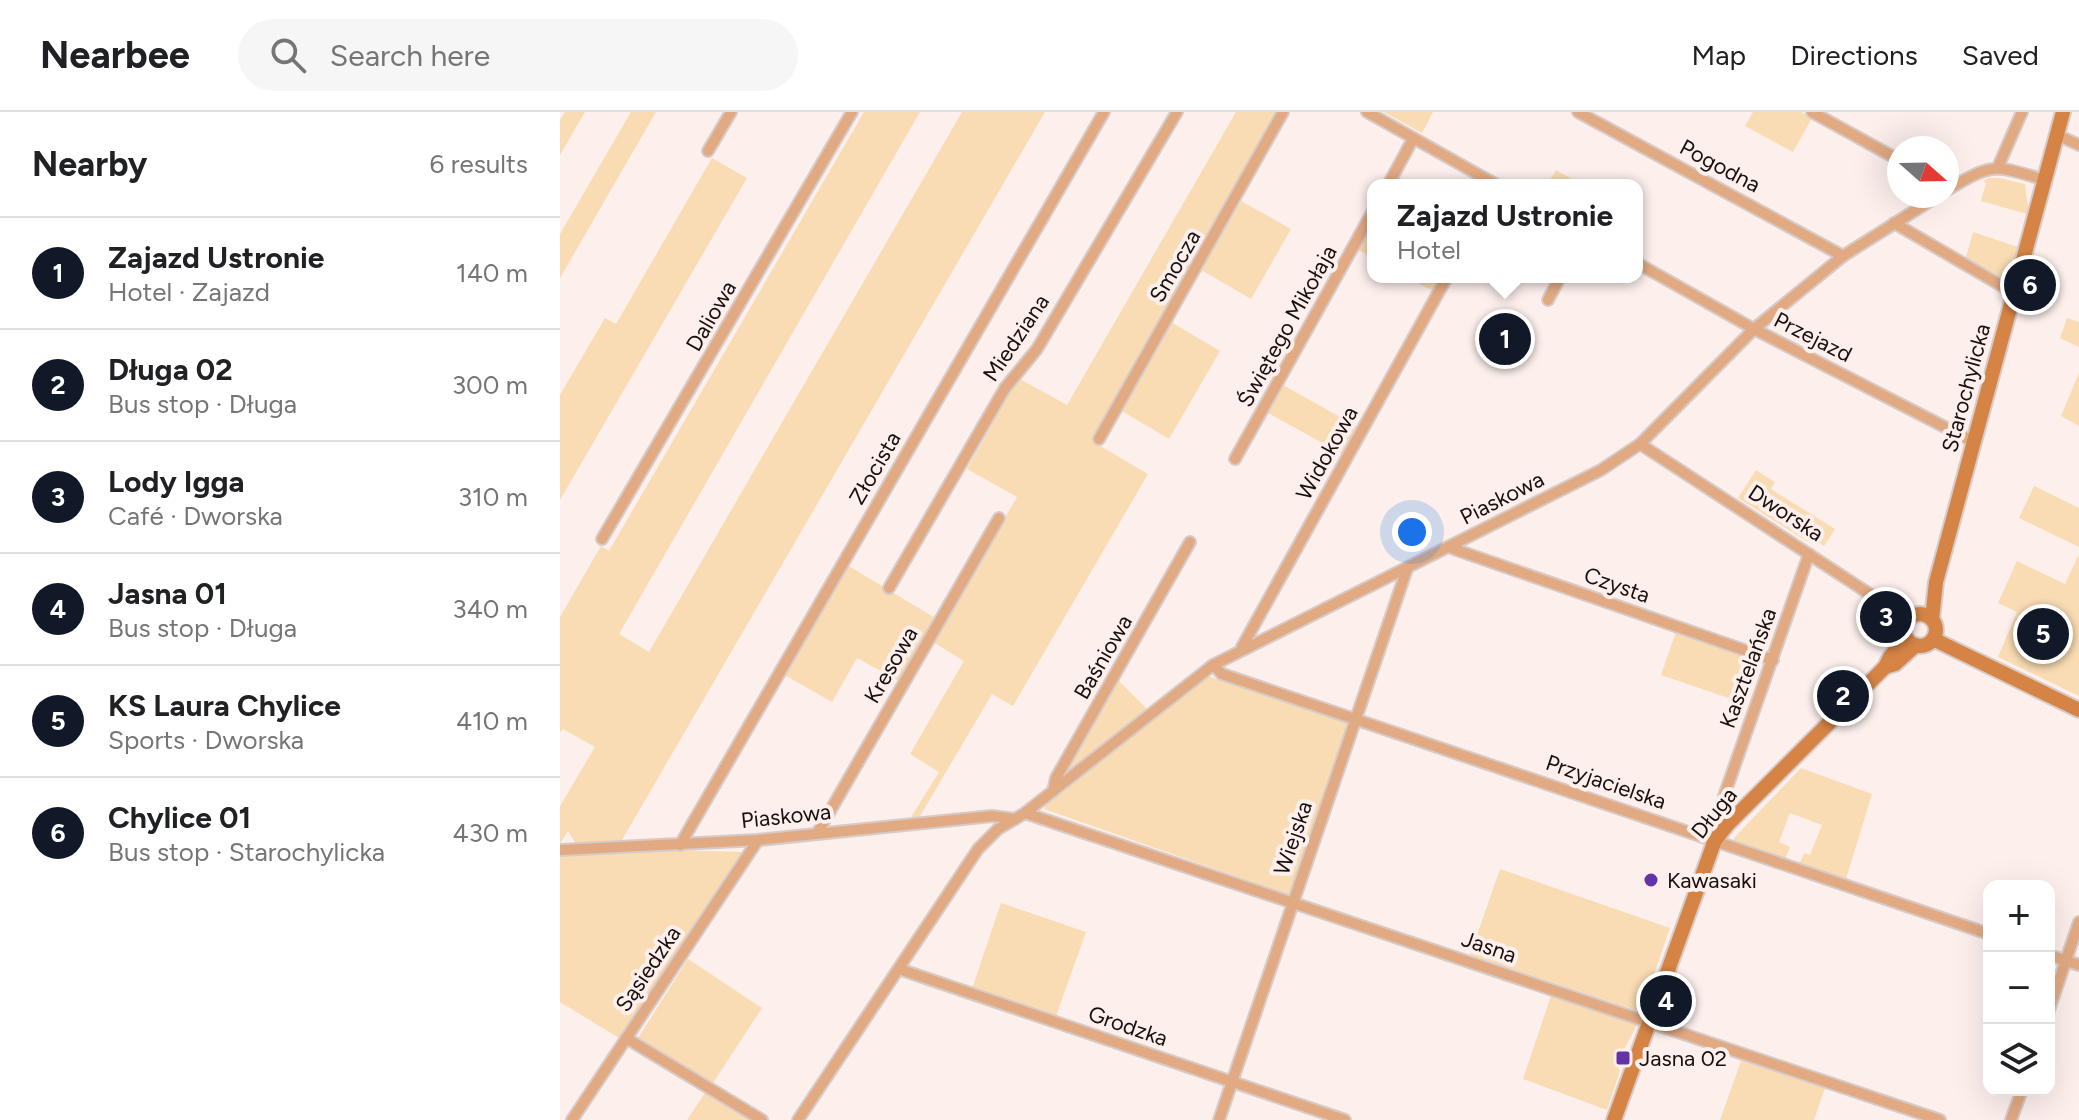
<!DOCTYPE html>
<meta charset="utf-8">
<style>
body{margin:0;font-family:Figtree,sans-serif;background:#f6f6f6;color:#202124}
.controls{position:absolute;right:24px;bottom:24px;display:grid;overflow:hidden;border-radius:16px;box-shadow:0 8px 32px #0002}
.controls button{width:72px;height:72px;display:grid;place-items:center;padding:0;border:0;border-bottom:2px solid #e0e0e0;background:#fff;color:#202124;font:40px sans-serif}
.compass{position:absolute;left:1327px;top:24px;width:72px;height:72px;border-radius:50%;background:#fff;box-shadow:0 8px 32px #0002;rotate:110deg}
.you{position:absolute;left:852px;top:420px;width:28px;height:28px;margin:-20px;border:6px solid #fff;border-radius:50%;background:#1a73e8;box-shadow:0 0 0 12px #1a73e833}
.badge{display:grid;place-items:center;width:52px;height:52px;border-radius:50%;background:#111827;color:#fff;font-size:26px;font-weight:700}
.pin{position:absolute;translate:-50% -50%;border:4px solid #fff;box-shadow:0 2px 8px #0006}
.popup{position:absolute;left:807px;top:67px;width:276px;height:104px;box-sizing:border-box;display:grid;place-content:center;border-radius:16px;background:#fff;filter:drop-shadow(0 2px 6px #0005);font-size:26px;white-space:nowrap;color:#757577}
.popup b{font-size:30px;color:#202124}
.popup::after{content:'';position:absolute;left:50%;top:100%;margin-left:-16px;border:16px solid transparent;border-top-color:#fff}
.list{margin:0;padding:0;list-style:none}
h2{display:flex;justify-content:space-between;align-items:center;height:104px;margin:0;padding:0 32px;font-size:34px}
h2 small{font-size:26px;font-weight:400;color:#757577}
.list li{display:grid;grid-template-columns:52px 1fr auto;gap:24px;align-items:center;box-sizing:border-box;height:112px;padding:0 32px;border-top:2px solid #e0e0e0}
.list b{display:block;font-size:30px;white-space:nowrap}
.list p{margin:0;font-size:26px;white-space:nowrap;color:#757577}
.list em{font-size:26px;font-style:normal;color:#757577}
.icon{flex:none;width:44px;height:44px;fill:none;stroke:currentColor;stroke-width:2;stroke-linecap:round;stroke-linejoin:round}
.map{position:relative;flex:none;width:1519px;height:1008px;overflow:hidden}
header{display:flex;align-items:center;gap:48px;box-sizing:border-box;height:112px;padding:0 40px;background:#fff;border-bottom:2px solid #e0e0e0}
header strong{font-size:38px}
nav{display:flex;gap:44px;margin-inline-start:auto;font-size:28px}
.search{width:560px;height:72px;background:#f6f6f6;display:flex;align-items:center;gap:20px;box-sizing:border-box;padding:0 28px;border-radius:44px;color:#757577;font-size:30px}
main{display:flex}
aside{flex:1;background:#fff}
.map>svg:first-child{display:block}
.green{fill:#f9dcb3}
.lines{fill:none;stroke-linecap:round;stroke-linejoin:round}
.street-casing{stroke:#d7cbc8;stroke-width:14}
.secondary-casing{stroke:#d7cbc8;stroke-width:18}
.street{stroke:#e2aa83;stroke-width:10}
.secondary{stroke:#d68445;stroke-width:14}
.poi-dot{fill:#6433aa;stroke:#fcefec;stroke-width:3}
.labels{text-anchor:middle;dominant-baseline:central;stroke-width:8;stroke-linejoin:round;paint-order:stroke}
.street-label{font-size:22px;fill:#17100e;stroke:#fcefec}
.poi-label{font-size:22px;fill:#17100e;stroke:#fcefec;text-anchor:start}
</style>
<header>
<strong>Nearbee</strong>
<div class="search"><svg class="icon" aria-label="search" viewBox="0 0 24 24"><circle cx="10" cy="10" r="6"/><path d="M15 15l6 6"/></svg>Search here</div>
<nav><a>Map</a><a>Directions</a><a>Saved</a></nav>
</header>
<main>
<aside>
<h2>Nearby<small>6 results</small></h2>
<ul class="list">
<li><span class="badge">1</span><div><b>Zajazd Ustronie</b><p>Hotel · Zajazd</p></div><em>140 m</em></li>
<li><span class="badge">2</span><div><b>Długa 02</b><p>Bus stop · Długa</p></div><em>300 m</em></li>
<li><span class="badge">3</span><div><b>Lody Igga</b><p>Café · Dworska</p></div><em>310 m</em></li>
<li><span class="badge">4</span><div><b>Jasna 01</b><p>Bus stop · Długa</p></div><em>340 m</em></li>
<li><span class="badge">5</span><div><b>KS Laura Chylice</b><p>Sports · Dworska</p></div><em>410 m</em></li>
<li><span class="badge">6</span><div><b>Chylice 01</b><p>Bus stop · Starochylicka</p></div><em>430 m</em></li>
</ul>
</aside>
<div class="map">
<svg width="1519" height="1008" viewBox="0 0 1519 1008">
<rect width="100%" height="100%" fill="#fcefec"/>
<!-- green -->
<g class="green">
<path d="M 5,0 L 25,0 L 0,43 L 0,8 Z"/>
<path d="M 71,0 L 96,0 L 0,166 L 0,122 Z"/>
<path d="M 304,0 L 360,0 L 59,522 L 89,540 L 402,0 L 485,0 L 62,728 L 16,732 L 8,719 L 0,732 L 0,694 L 35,635 L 3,617 L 0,620 L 0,505 L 41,434 L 49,439 Z"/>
<path d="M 676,0 L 718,0 L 675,72 L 662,104 L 532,329 L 588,362 L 453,594 L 432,582 L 359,706 L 350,707 L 379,660 L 350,642 L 404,549 L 373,530 L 457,385 L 407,357 L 458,266 L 507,293 Z"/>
<path d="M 824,0 L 873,0 L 862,21 Z"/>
<path d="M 1193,0 L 1241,0 L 1252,6 L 1233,40 L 1185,14 Z"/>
<path d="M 152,46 L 187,66 L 0,388 L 0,283 L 45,206 L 56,212 Z"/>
<path d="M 996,58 L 1022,73 L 987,73 Z"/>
<path d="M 1428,66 L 1439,66 L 1465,72 L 1468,95 L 1467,102 L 1421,89 L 1426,71 L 1423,69 Z"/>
<path d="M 681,89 L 731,117 L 691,187 L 641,158 Z"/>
<path d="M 813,112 L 813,146 L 799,138 Z"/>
<path d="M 1413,120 L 1458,135 L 1448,171 L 1405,149 Z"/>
<path d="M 847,165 L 881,165 L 873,179 Z"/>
<path d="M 1507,206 L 1519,210 L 1519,235 L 1500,226 Z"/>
<path d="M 611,210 L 660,239 L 609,327 L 562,299 Z"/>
<path d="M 1519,261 L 1519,314 L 1501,304 Z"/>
<path d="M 723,273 L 798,315 L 782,342 L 708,301 Z"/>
<path d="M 1196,358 L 1215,370 L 1211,377 L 1275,417 L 1264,434 L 1251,426 L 1248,430 L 1178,386 Z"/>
<path d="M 1474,374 L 1519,396 L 1519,435 L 1459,406 Z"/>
<path d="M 1519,442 L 1519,584 L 1438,545 L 1457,500 L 1438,491 L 1457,449 L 1505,472 Z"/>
<path d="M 287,453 L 377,507 L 341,570 L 297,546 L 272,590 L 223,562 Z"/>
<path d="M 1116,520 L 1200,549 L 1186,592 L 1101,563 Z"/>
<path d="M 648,564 L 789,610 L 729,783 L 484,697 L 487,691 Z"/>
<path d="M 557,567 L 588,598 L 506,665 L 503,665 Z"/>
<path d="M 1241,656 L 1312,682 L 1286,767 L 1239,753 L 1244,741 L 1250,743 L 1262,713 L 1230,701 L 1219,730 L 1230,735 L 1225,748 L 1174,730 L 1174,726 Z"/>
<path d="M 78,737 L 182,740 L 59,926 L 0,890 L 0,743 Z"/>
<path d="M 940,757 L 1110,816 L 1081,900 L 910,843 Z"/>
<path d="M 441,791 L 526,820 L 496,904 L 412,877 Z"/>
<path d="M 128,847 L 202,896 L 153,971 L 210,1008 L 127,1008 L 145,981 L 70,933 L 80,923 Z"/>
<path d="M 991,884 L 1077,912 C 1071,927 1062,938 1057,953 L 1060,959 L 1047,998 L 963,967 Z"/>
<path d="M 1181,949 L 1265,976 L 1254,1008 L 1160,1008 Z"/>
</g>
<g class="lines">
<defs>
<g id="street">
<path d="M 807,0 L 937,73"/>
<path d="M 1018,0 L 1283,144"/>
<path d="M 1252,0 L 1339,48"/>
<path d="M 1497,23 L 1519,33"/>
<path d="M 148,39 L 171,0"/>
<path d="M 1438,55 L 1462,0"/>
<path d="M 828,73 L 853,27"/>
<path d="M 1387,78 C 1434,50 1434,53 1485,68"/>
<path d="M 1334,111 L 1454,181"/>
<path d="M 1077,151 L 1194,217 L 1414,330"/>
<path d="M 988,188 L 1000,165"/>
<path d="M 539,327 L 723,0"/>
<path d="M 1080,332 L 1348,507"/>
<path d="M 675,347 L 813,99"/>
<path d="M 42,427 L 292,0"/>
<path d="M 888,435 L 1213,548"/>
<path d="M 329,476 L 445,276 L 477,237 L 617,0"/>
<path d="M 682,535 L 887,165"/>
<path d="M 653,553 L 662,562 L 1429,822"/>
<path d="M 493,679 L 496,666 L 630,430"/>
<path d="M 1164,684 L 1249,442"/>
<path d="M 465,701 L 1380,1008"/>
<path d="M 258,720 L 439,406"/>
<path d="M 120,733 L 544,0"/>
<path d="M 0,738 L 198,728 L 432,704 L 455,707"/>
<path d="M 1489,843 L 1519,853"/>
<path d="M 339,857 L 785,1008"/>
<path d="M 1489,898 L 1519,810"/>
<path d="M 66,926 L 202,1008"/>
<path d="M 12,1008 L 198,728"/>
<path d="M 238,1008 L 418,737 L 438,717 L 465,701 L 653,553 L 1041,358 L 1080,332 L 1194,217 L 1283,144 L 1378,84"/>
<path d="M 659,1008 L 847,457"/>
<path d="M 1451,1008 L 1462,978"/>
</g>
<g id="secondary">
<circle cx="1360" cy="518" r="16"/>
<path d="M 1372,507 L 1376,470 L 1503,0"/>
<path d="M 1373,527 L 1519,598"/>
<path d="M 1325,555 L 1335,552 L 1356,533"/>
<path d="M 1054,1008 L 1155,728 L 1168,712 L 1325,555 L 1330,545 L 1346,526"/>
</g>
</defs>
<!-- street casing -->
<use href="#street" class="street-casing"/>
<!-- secondary casing -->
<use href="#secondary" class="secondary-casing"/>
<!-- street -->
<use href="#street" class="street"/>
<!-- secondary -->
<use href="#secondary" class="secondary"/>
</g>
<!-- markers -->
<g class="poi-dot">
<circle cx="1091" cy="768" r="8"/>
<rect x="1055" y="938" width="16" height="16" rx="4"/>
</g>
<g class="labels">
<!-- street labels -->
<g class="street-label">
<text transform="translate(1160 54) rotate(28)">Pogodna</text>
<text transform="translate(615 154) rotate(-60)">Smocza</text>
<text transform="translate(151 204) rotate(-60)">Daliowa</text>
<text transform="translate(727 214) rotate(-61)">Świętego Mikołaja</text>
<text transform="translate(1253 225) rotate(27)">Przejazd</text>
<text transform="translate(456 226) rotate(-56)">Miedziana</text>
<text transform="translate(1406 276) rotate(-75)">Starochylicka</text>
<text transform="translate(767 341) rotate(-61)">Widokowa</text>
<text transform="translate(315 356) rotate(-60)">Złocista</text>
<text transform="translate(942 386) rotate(-27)">Piaskowa</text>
<text transform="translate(1226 401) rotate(33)">Dworska</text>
<text transform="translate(1057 473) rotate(19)">Czysta</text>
<text transform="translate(543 545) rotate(-60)">Baśniowa</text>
<text transform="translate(331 553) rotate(-60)">Kresowa</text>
<text transform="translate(1188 556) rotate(-70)">Kasztelańska</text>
<text transform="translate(1046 670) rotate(19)">Przyjacielska</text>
<text transform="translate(1154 701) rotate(-51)">Długa</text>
<text transform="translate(226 704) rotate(-6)">Piaskowa</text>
<text transform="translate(733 726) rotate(-71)">Wiejska</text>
<text transform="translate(929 835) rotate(19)">Jasna</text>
<text transform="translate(88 857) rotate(-56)">Sąsiedzka</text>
<text transform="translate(568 914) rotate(19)">Grodzka</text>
</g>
<!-- poi labels -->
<g class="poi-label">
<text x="1107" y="768">Kawasaki</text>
<text x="1079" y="946">Jasna 02</text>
</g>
</g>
</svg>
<div class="controls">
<button>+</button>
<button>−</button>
<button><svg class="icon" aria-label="layers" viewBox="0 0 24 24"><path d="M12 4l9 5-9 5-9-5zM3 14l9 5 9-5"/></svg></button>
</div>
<svg class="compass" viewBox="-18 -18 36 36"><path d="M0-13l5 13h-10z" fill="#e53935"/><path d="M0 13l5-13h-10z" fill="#757577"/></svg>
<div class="you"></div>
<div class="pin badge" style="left:945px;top:227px">1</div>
<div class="popup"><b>Zajazd Ustronie</b>Hotel</div>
<div class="pin badge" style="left:1283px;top:584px">2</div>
<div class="pin badge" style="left:1326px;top:505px">3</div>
<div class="pin badge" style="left:1106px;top:889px">4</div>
<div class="pin badge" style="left:1483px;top:522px">5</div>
<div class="pin badge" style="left:1470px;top:173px">6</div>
</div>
</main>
